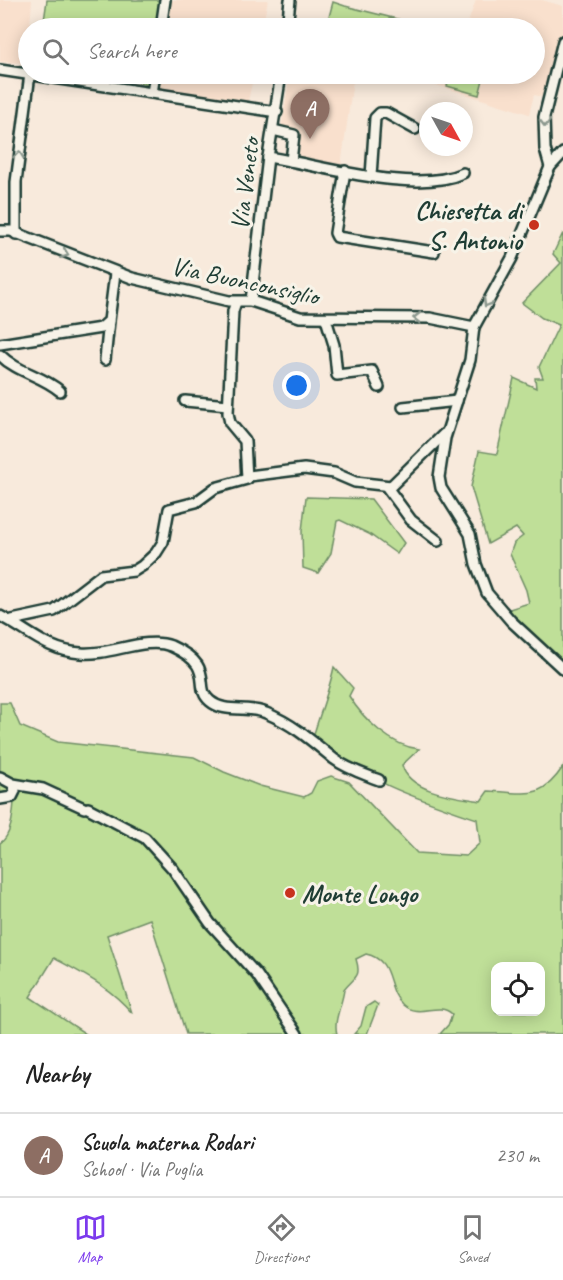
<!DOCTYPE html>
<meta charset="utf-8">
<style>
body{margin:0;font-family:Caveat,sans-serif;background:#f2f2f2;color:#222}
.controls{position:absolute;right:18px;bottom:18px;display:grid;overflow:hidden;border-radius:12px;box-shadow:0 3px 15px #0003}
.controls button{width:54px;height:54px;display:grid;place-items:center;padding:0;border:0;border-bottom:2px solid #e0e0e0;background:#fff;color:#222;font:30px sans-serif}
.compass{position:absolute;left:419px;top:102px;width:54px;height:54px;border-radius:50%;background:#fff;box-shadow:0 3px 15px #0003;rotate:130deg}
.you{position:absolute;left:297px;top:386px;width:21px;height:21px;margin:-15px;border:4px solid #fff;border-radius:50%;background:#1a73e8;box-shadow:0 0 0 9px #1a73e833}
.badge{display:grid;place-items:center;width:39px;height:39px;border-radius:50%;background:#7c3aed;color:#fff;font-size:20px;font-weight:700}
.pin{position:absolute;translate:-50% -50px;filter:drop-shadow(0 2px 3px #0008)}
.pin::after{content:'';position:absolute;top:32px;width:21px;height:18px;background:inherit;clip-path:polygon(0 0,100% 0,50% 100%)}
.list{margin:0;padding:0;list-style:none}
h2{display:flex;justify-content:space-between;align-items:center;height:78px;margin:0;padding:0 24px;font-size:26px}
h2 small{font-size:20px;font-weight:400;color:#767676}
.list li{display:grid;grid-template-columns:39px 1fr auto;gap:18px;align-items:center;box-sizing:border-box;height:84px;padding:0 24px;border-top:2px solid #e0e0e0}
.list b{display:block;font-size:22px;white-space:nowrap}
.list p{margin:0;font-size:20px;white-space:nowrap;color:#767676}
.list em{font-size:20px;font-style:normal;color:#767676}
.icon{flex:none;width:33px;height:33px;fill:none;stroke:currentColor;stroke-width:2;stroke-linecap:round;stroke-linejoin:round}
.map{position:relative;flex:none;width:563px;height:1034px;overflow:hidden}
.search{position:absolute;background:#fff;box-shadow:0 3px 15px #0003;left:18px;right:18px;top:18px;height:66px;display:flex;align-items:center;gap:15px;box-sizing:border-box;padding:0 21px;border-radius:33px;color:#767676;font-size:22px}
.sheet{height:162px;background:#fff}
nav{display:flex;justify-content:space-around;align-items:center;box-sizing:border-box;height:84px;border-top:2px solid #e0e0e0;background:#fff;font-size:16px;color:#767676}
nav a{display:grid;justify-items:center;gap:3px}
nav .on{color:#7c3aed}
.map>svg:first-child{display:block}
.built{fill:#f9e0cd}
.green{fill:#bfdf98;stroke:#6f8e66;stroke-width:1.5;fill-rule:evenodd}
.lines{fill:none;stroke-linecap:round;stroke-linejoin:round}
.minor-casing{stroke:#1f3d34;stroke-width:14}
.minor{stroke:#f7f3e8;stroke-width:9}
.oneway{stroke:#8b988e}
.poi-dot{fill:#c8321e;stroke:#f7f3e8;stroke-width:2}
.labels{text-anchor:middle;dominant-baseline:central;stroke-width:6;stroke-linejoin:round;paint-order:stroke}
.street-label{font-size:26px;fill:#1f3d34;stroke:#f7f3e8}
.poi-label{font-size:26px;font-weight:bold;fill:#1f3d34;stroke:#f7f3e8;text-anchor:end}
</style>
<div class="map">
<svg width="563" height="1034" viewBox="0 0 563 1034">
<rect width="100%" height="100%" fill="#f8eadc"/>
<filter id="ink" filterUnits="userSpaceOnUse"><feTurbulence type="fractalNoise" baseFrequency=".0167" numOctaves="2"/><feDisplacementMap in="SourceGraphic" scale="12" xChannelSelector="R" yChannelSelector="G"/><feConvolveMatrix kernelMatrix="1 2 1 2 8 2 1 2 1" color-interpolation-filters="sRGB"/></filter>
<g filter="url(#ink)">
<!-- built -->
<g class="built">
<path d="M 0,0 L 32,0 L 27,63 L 0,62 Z"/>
<path d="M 163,0 L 268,0 L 262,28 L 159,28 Z"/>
<path d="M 476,0 L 542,0 L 563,6 L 563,41 L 542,97 L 534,95 L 529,114 L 423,81 L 425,74 L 534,74 L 534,28 L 466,28 Z"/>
<path d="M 154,74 L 254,74 L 248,101 L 175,90 L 174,93 L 162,91 L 161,88 L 152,87 Z"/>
<path d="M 290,74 L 354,74 L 341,166 L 296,160 L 300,132 L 281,129 Z"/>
</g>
<!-- green -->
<g class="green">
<path d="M 47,0 L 163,0 L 159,28 L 43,28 Z"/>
<path d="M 333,2 L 345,6 L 433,28 L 326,28 Z"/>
<path d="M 85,74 L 154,74 L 152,87 L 139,82 Z"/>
<path d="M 450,74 L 484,76 L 479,95 L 447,86 Z"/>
<path d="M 563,233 L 563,667 L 506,610 L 529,603 L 526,590 L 510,554 L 514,543 L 523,536 L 516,528 L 488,544 L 471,487 L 479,451 L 497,454 L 514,378 L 536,388 L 535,378 L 543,378 L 539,367 L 559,325 L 542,318 L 522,303 L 561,263 L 553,254 Z"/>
<path d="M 306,497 L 371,499 L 404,543 L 397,554 L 369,534 L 340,520 L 337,521 L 331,553 L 318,573 L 303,568 L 302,531 Z"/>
<path d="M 334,667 L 353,688 L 349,696 C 363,719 391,746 419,749 L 402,765 C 409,793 458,797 481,801 L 488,791 C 525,792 540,802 563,767 L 563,1034 L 440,1034 L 449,1024 L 452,1014 C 438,1001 419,1019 403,1005 C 385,989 395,960 366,954 L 356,959 C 362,978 354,977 344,990 C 342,1005 333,1021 337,1034 L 186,1034 L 150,919 L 107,935 L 132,1013 C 110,987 83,974 54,958 L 30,997 L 86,1034 L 0,1034 L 0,843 C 11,837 13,815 14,802 L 0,799 L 0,703 L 10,703 L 20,726 L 58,742 L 194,757 L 224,772 L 260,786 L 304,797 L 311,793 L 317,781 L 331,776 L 349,782 L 417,853 L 466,856 L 480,843 L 477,819 C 415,798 363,781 313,737 C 320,713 329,691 334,667 ZM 496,966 L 540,966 L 540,1012 L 496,1012 Z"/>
<path d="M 374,1002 L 378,1005 L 367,1034 L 354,1034 L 361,1026 L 366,1007 Z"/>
</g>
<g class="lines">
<defs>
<g id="minor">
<path d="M 161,28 L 165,0"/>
<path d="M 287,28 L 290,0"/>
<path d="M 563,41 L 544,117 L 545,149 L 550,167 L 512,258 L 474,327 L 470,360 L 445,438 L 439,477 L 441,488 L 470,534 L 476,564 L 487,593 L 511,621 L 563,669"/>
<path d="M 0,70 L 277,112"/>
<path d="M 152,93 L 155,74"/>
<path d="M 273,130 L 294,135 L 291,161"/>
<path d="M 268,157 C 320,165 415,195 463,173"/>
<path d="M 550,167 L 563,153"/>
<path d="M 345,171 L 335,233 L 337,237 L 434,252"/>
<path d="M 371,176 L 375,118 L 380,113 L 386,113 L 415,129"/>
<path d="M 0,231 L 11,231 L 132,278 L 229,301 L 251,301 L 300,317 L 430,318 L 474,327"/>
<path d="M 16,234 L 16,182 L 30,74"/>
<path d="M 251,301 L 268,157 L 281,74"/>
<path d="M 326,319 L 334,345 L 337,375 L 372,371 L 379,387"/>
<path d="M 0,344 L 101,328 L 109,321 L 115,273"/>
<path d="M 0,355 C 18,373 42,375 60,391"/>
<path d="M 105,360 L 109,321"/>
<path d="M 185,401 L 228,405"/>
<path d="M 403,407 L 457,401"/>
<path d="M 249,476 L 304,469 L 334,473 L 355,482 L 391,486 L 444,434"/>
<path d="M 386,486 L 411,520 L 438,541"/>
<path d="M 0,616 C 28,630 47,651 81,653 C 109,656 146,636 171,646 C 218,667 192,686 210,701 C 225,714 248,705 266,713 C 293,724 312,741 334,759 C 347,769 364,774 379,780"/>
<path d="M 12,620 L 54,611 L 101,575 L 134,571 L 142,566 L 156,553 L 163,542 L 169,509 L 196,502 L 215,488 L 247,479 L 245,441 L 230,423 L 228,413 L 233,311 L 236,302"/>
<path d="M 0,777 L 13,784 L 43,789 L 84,808"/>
<path d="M 0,799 L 12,797 L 15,791 L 13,784"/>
<path d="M 88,808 L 145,838 L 173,869 L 210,923 L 257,975 L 297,1034"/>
</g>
</defs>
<!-- minor casing -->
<use href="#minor" class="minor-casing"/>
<!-- minor -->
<use href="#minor" class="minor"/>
</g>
<!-- one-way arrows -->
<defs><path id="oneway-chevron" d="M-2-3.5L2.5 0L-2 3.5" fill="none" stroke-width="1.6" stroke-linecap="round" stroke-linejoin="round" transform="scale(1.5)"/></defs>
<g class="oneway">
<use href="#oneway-chevron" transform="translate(545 123) rotate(90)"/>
<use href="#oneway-chevron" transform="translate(19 155) rotate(-83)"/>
<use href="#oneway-chevron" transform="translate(65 254) rotate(21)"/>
<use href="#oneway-chevron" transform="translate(487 303) rotate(120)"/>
<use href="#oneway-chevron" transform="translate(417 318) rotate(-179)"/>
</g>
</g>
<!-- markers -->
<g class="poi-dot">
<circle cx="534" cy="225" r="6"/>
<circle cx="290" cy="893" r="6"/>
</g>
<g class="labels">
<!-- street labels -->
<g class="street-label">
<text transform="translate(245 184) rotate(-83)">Via Veneto</text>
<text transform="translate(245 281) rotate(12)">Via Buonconsiglio</text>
</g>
<!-- poi labels -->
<g class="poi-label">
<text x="522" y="210">Chiesetta di<tspan x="522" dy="30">S. Antonio</tspan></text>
<text x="302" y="893" text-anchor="start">Monte Longo</text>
</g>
</g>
</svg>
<div class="controls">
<button><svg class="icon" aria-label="locate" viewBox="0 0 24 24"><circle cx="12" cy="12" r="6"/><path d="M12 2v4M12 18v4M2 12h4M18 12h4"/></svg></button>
</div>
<svg class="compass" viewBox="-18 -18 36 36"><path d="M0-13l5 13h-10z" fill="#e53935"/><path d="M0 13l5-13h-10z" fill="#767676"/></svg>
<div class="you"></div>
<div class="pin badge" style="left:310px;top:139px;background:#8d6e63">A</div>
<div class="search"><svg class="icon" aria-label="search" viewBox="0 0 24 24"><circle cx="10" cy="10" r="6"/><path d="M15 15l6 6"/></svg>Search here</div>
</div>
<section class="sheet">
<h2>Nearby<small></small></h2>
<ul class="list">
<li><span class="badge" style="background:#8d6e63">A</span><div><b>Scuola materna Rodari</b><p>School · Via Puglia</p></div><em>230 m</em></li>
</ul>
</section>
<nav>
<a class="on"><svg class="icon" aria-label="map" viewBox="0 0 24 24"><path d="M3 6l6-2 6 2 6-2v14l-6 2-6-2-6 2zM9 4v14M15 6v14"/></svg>Map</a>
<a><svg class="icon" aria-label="directions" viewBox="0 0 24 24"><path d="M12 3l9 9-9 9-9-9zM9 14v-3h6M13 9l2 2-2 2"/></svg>Directions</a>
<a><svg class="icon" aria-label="saved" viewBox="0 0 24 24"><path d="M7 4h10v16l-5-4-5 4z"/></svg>Saved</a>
</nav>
